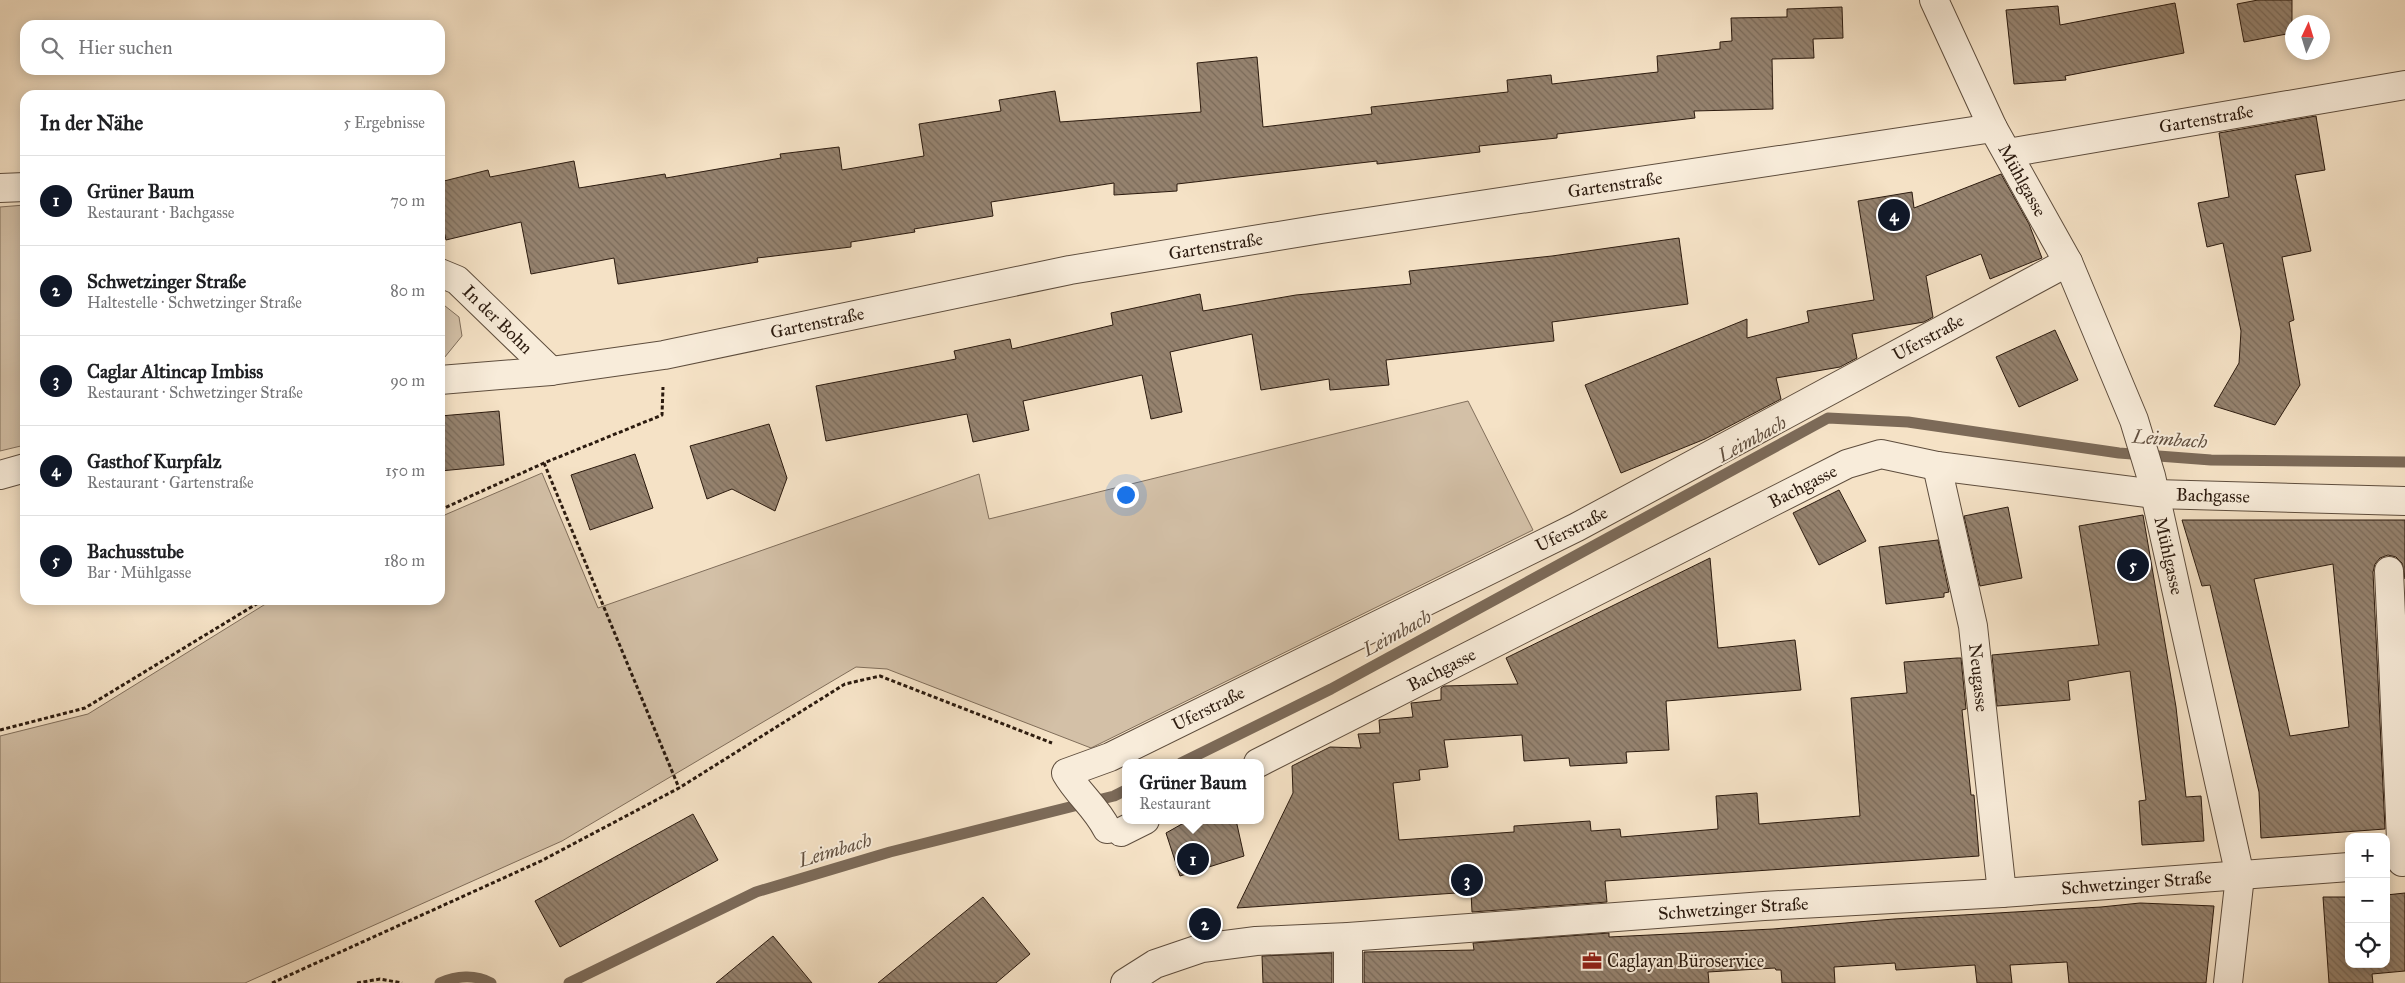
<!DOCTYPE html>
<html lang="de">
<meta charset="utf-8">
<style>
body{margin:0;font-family:"IM FELL Great Primer",serif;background:#f6f6f6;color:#202124}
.controls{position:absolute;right:15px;bottom:15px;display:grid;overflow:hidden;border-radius:10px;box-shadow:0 2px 12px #0003}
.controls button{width:45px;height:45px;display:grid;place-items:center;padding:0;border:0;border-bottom:1px solid #e0e0e0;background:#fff;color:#202124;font:25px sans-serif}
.compass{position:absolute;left:2285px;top:15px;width:45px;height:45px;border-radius:50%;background:#fff;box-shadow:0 2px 12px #0003;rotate:4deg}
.you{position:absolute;left:1125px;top:494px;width:18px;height:18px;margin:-12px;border:4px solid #fff;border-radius:50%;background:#1a73e8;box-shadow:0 0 0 8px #1a73e833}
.badge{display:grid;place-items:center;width:32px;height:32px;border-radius:50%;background:#111827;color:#fff;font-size:16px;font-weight:700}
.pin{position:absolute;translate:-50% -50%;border:2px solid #fff;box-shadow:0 1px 5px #0006}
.popup{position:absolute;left:1122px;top:759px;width:142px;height:65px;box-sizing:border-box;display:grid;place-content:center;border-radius:10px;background:#fff;filter:drop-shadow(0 1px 4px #0005);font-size:16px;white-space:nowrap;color:#757577}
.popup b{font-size:19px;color:#202124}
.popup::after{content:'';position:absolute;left:50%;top:100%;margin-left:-10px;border:10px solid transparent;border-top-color:#fff}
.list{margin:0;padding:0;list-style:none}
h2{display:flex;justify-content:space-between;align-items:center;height:65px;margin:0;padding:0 20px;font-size:21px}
h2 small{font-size:16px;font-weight:400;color:#757577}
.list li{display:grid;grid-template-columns:32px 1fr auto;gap:15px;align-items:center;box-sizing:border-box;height:90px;padding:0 20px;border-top:1px solid #e0e0e0}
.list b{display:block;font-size:19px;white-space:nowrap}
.list p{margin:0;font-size:16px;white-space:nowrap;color:#757577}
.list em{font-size:16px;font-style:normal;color:#757577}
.icon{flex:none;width:28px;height:28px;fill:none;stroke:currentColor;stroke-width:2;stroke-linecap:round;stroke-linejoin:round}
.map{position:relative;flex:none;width:2405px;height:983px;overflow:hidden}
.search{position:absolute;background:#fff;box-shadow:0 2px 12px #0003;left:20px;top:20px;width:425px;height:55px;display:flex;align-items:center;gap:12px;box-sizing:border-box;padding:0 18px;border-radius:15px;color:#757577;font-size:19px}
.panel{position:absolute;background:#fff;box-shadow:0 2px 12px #0003;left:20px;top:90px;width:425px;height:515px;border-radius:15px}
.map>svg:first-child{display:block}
.garden{fill:#d3c0a7;stroke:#806e5b}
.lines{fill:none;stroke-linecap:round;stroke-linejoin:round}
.stream{stroke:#7c6a58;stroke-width:11}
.building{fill:url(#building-back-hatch);stroke:#2c1b0f;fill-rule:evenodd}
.minor-casing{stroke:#5e4d3d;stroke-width:30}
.path{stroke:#2c1b0f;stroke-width:3;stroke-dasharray:4 2.5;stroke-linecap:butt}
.minor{stroke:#f8ecda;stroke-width:28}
.labels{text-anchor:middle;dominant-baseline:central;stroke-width:4;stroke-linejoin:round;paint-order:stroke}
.street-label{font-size:18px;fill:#2c1b0f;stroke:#f8ecda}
.poi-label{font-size:18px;fill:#2c1b0f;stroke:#f8ecda;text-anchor:start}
.water-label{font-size:19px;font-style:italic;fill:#614f3f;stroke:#f8ecda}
</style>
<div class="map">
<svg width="2405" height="983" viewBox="0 0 2405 983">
<defs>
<pattern id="building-back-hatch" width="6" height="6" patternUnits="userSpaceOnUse" patternTransform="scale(1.25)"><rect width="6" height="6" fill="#95826e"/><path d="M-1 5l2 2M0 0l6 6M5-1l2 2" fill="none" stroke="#7a6a59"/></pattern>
</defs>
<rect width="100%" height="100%" fill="#f5e2c6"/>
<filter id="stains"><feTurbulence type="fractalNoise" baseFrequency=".004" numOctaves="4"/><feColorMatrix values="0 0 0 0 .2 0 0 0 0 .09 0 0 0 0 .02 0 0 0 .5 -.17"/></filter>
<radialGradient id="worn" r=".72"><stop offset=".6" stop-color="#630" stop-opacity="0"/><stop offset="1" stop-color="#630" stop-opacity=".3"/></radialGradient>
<!-- garden -->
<g class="garden">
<path d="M 25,205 L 25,445 L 0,451 L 0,207 Z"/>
<path d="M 440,302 L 459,317 L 462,336 L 440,363 Z"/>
<path d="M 1468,401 L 1533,530 L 1091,748 L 887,669 L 856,667 L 562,841 L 245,983 L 0,983 L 0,736 L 88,714 L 272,600 L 440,600 L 440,517 L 542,473 L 598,608 L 979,474 L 989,519 Z"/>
</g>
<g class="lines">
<!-- stream -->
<g class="stream">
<path d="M 1181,763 L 1331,689 L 1828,418 L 1908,422 L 2119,453 L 2211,460 L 2405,462"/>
<path d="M 440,983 C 456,976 475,974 491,983"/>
<path d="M 569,983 L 756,892 L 890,852 L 1114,796 L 1126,790"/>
</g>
</g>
<!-- building -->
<g class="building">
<path d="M 2258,0 L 2292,0 L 2292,33 L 2244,42 L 2237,4 Z"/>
<path d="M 2175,3 L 2184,53 L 2065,76 L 2066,80 L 2014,84 L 2006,10 L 2058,6 L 2060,25 Z"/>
<path d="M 1842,7 L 1843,38 L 1813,39 L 1814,58 L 1772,59 L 1773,109 L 1694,111 L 1695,118 L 1557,134 L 1557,138 L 1479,146 L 1480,152 L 1377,164 L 1377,161 L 1177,184 L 1177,191 L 1114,195 L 1114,183 L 991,202 L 993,216 L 914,229 L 915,232 L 851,242 L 851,247 L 757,258 L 758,262 L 618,284 L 614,258 L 531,274 L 521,222 L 446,240 L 440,214 L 440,182 L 488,170 L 490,177 L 574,161 L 579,188 L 665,174 L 666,178 L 781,158 L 780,154 L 839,147 L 842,170 L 924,156 L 919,124 L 1001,111 L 999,100 L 1055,91 L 1060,122 L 1201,112 L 1197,63 L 1257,57 L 1263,127 L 1372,114 L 1371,107 L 1508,92 L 1507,80 L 1551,75 L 1552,84 L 1658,72 L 1657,56 L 1720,49 L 1720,42 L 1732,41 L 1731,18 L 1787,17 L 1787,9 Z"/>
<path d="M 2316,116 L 2325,170 L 2295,175 L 2311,251 L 2282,257 L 2294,320 L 2289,322 L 2300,385 L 2275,425 L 2214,406 L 2239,363 L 2241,331 L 2223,243 L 2207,247 L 2198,203 L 2229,197 L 2219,133 Z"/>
<path d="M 2001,174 L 2029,224 L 2042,258 L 1990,279 L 1981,254 L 1926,276 L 1933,317 L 1924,322 L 1852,334 L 1857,358 L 1840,367 L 1776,378 L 1781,399 L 1705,439 L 1621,473 L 1585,385 L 1747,319 L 1747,338 L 1809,322 L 1807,311 L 1874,300 L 1858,201 L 1912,192 L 1914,208 Z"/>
<path d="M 1679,238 L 1688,304 L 1552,322 L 1554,341 L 1386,360 L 1389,385 L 1330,390 L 1329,379 L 1261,390 L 1252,334 L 1170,352 L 1182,412 L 1151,419 L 1142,375 L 1023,401 L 1029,430 L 973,442 L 967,414 L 826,441 L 816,386 L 956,359 L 954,351 L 1010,339 L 1012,349 L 1113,325 L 1111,313 L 1200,294 L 1203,311 L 1296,295 L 1411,284 L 1409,271 L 1552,256 Z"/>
<path d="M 2055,330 L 2078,380 L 2019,407 L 1996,357 Z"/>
<path d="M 499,411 L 504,465 L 440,471 L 440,416 Z"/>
<path d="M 769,424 L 787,478 L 775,511 L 732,489 L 707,499 L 690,446 Z"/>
<path d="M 635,454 L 653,508 L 590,530 L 571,475 Z"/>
<path d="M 1839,490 L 1866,541 L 1819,565 L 1793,513 Z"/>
<path d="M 2008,507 L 2022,578 L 1980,586 L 1964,516 Z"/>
<path d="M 2143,515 L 2176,707 L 2186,797 L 2201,796 L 2204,841 L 2142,845 L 2139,801 L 2146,800 L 2130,671 L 2068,681 L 2070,700 L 1997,706 L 1992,655 L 2099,645 L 2079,526 Z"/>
<path d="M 2182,520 L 2405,520 L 2405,579 L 2402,563 L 2396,557 L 2388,555 L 2380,558 L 2375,564 L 2373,572 L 2385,829 L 2261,838 L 2259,792 L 2210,585 L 2202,586 ZM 2333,564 L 2349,727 L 2290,736 L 2254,579 Z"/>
<path d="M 1938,540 L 1949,592 L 1944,593 L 1944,597 L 1886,604 L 1879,547 Z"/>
<path d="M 1710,558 L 1718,648 L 1795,640 L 1801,690 L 1666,701 L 1669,750 L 1626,752 L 1627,763 L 1570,766 L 1569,758 L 1524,761 L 1522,735 L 1444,740 L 1448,767 L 1419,770 L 1420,780 L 1393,783 L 1399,840 L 1514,832 L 1514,826 L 1590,821 L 1591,831 L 1620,829 L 1621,837 L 1718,829 L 1716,796 L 1757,793 L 1759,824 L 1860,816 L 1851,698 L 1907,693 L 1904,662 L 1957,658 L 1961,658 L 1966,709 L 1962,710 L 1971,795 L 1974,795 L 1979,856 L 1605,881 L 1607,902 L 1472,912 L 1471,892 L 1237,908 L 1293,793 L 1292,766 L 1330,747 L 1361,748 L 1358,734 L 1380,733 L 1379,720 L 1413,717 L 1411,703 L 1441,700 L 1441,688 L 1444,686 L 1518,684 L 1506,658 Z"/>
<path d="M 693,814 L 718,860 L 560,947 L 535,901 Z"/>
<path d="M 1189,820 L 1236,820 L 1244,856 L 1180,876 L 1166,833 Z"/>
<path d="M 2405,893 L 2405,971 L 2372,974 L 2373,983 L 2329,983 L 2323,897 L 2349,897 L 2349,964 L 2386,964 L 2386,895 Z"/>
<path d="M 983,897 L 1030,954 L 996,983 L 878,983 Z"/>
<path d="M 2140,903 L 2214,906 L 2206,983 L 2069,983 L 2067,962 L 2010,965 L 2012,983 L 1977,983 L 1975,965 L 1896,970 L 1895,963 L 1834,967 L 1835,983 L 1782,983 L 1781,970 L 1776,970 L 1775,968 L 1708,972 L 1709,983 L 1364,983 L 1364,952 L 1474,950 L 1473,943 L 1609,933 L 1609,937 L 1773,929 L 1894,919 L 2101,907 Z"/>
<path d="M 773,936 L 812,983 L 716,983 Z"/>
<path d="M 1332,953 L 1332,983 L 1263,983 L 1262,956 Z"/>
</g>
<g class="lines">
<defs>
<g id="minor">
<path id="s1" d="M 1934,0 L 1993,128 L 2068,262 L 2134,420 L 2151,476 L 2240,876 L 2228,983"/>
<path id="s2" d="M 2008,153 L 2405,85"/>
<path d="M 0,188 L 25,187"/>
<path id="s3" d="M 440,273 L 457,280 L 551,371"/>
<path id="s4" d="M 440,380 L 551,371 L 664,355 L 1070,270 L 1321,229 L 1993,128"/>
<path id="s5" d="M 1937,466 L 1973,626 L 2002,893"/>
<path d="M 0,475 L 25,468"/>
<path d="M 2389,571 L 2402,862"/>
<path id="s6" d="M 1258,763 L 1847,464 L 1881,454 L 1937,466 L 2155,494 L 2405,501"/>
<path id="s7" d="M 1107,829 C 1096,807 1078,794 1066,773 L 1110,757 L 1577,527 L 2068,262"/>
<path d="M 1121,832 L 1145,820"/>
<path id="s8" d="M 1125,983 L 1155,964 L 1202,948 L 1256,941 L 1348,937 L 1764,906 L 2002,893 L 2349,867"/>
<path d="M 1348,983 L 1348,937"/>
</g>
</defs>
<!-- minor casing -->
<use href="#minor" class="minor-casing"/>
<!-- path -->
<g class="path">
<path d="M 544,463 L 679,788"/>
<path d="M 440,510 L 544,463 L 662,415 L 663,387"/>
<path d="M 0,730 L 85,708 L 263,600"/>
<path d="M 272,983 L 541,861 L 679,788 L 845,684 L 880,676 L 1052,743"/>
<path d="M 357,983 L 380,979 L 402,983"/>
</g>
<!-- minor -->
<use href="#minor" class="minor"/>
</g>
<!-- icons -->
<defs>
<symbol id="office-bare" viewBox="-9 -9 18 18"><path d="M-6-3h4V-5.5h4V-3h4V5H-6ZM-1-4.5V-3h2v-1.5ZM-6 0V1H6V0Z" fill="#8f2418" stroke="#f8ecda" stroke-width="2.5" paint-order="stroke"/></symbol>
</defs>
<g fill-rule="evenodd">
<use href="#office-bare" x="1578" y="947" width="28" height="28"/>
</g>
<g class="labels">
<!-- street labels -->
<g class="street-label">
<text stroke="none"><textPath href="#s2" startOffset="201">Gartenstraße</textPath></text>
<text stroke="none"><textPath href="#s1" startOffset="201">Mühlgasse</textPath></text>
<text stroke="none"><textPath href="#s4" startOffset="1192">Gartenstraße</textPath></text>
<text stroke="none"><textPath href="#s4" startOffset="788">Gartenstraße</textPath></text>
<text stroke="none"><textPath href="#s3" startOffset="75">In der Bohn</textPath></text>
<text stroke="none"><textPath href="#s4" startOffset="382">Gartenstraße</textPath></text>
<text stroke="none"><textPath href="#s7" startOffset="1036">Uferstraße</textPath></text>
<text stroke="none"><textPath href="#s6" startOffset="611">Bachgasse</textPath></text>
<text stroke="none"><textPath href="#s6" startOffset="1031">Bachgasse</textPath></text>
<text stroke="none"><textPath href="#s7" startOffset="631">Uferstraße</textPath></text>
<text stroke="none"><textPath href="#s1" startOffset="606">Mühlgasse</textPath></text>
<text stroke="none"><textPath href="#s6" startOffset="206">Bachgasse</textPath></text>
<text stroke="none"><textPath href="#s5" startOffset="216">Neugasse</textPath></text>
<text stroke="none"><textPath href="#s7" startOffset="226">Uferstraße</textPath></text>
<text stroke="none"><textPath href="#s8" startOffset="1022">Schwetzinger Straße</textPath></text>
<text stroke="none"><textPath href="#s8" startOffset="618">Schwetzinger Straße</textPath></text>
</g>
<!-- poi labels -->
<g class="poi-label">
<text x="1607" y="961">Caglayan Büroservice</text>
</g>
<!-- water labels -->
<g class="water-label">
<text transform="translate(1752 439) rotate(-29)">Leimbach</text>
<text transform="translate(2170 439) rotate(4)">Leimbach</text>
<text transform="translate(1397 633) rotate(-29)">Leimbach</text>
<text transform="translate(835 850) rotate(-17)">Leimbach</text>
</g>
</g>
<rect width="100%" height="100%" filter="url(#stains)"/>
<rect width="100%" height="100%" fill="url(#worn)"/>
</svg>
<div class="controls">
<button>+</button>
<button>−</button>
<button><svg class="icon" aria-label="locate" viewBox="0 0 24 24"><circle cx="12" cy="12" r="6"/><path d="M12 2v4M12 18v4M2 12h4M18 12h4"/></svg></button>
</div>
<svg class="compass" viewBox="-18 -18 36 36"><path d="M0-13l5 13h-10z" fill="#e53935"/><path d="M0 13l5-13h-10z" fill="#757577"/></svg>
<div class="you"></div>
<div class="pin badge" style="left:1193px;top:859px">1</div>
<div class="popup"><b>Grüner Baum</b>Restaurant</div>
<div class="pin badge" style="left:1205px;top:924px">2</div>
<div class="pin badge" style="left:1467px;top:880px">3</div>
<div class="pin badge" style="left:1894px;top:215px">4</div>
<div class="pin badge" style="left:2133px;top:565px">5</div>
<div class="search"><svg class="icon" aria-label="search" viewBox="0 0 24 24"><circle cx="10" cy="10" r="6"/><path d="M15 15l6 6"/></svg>Hier suchen</div>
<section class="panel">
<h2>In der Nähe<small>5 Ergebnisse</small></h2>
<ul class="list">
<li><span class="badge">1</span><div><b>Grüner Baum</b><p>Restaurant · Bachgasse</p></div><em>70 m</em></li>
<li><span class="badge">2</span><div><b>Schwetzinger Straße</b><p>Haltestelle · Schwetzinger Straße</p></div><em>80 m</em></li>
<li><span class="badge">3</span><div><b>Caglar Altincap Imbiss</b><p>Restaurant · Schwetzinger Straße</p></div><em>90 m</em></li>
<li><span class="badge">4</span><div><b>Gasthof Kurpfalz</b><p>Restaurant · Gartenstraße</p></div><em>150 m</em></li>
<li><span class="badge">5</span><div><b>Bachusstube</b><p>Bar · Mühlgasse</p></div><em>180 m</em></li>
</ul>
</section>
</div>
